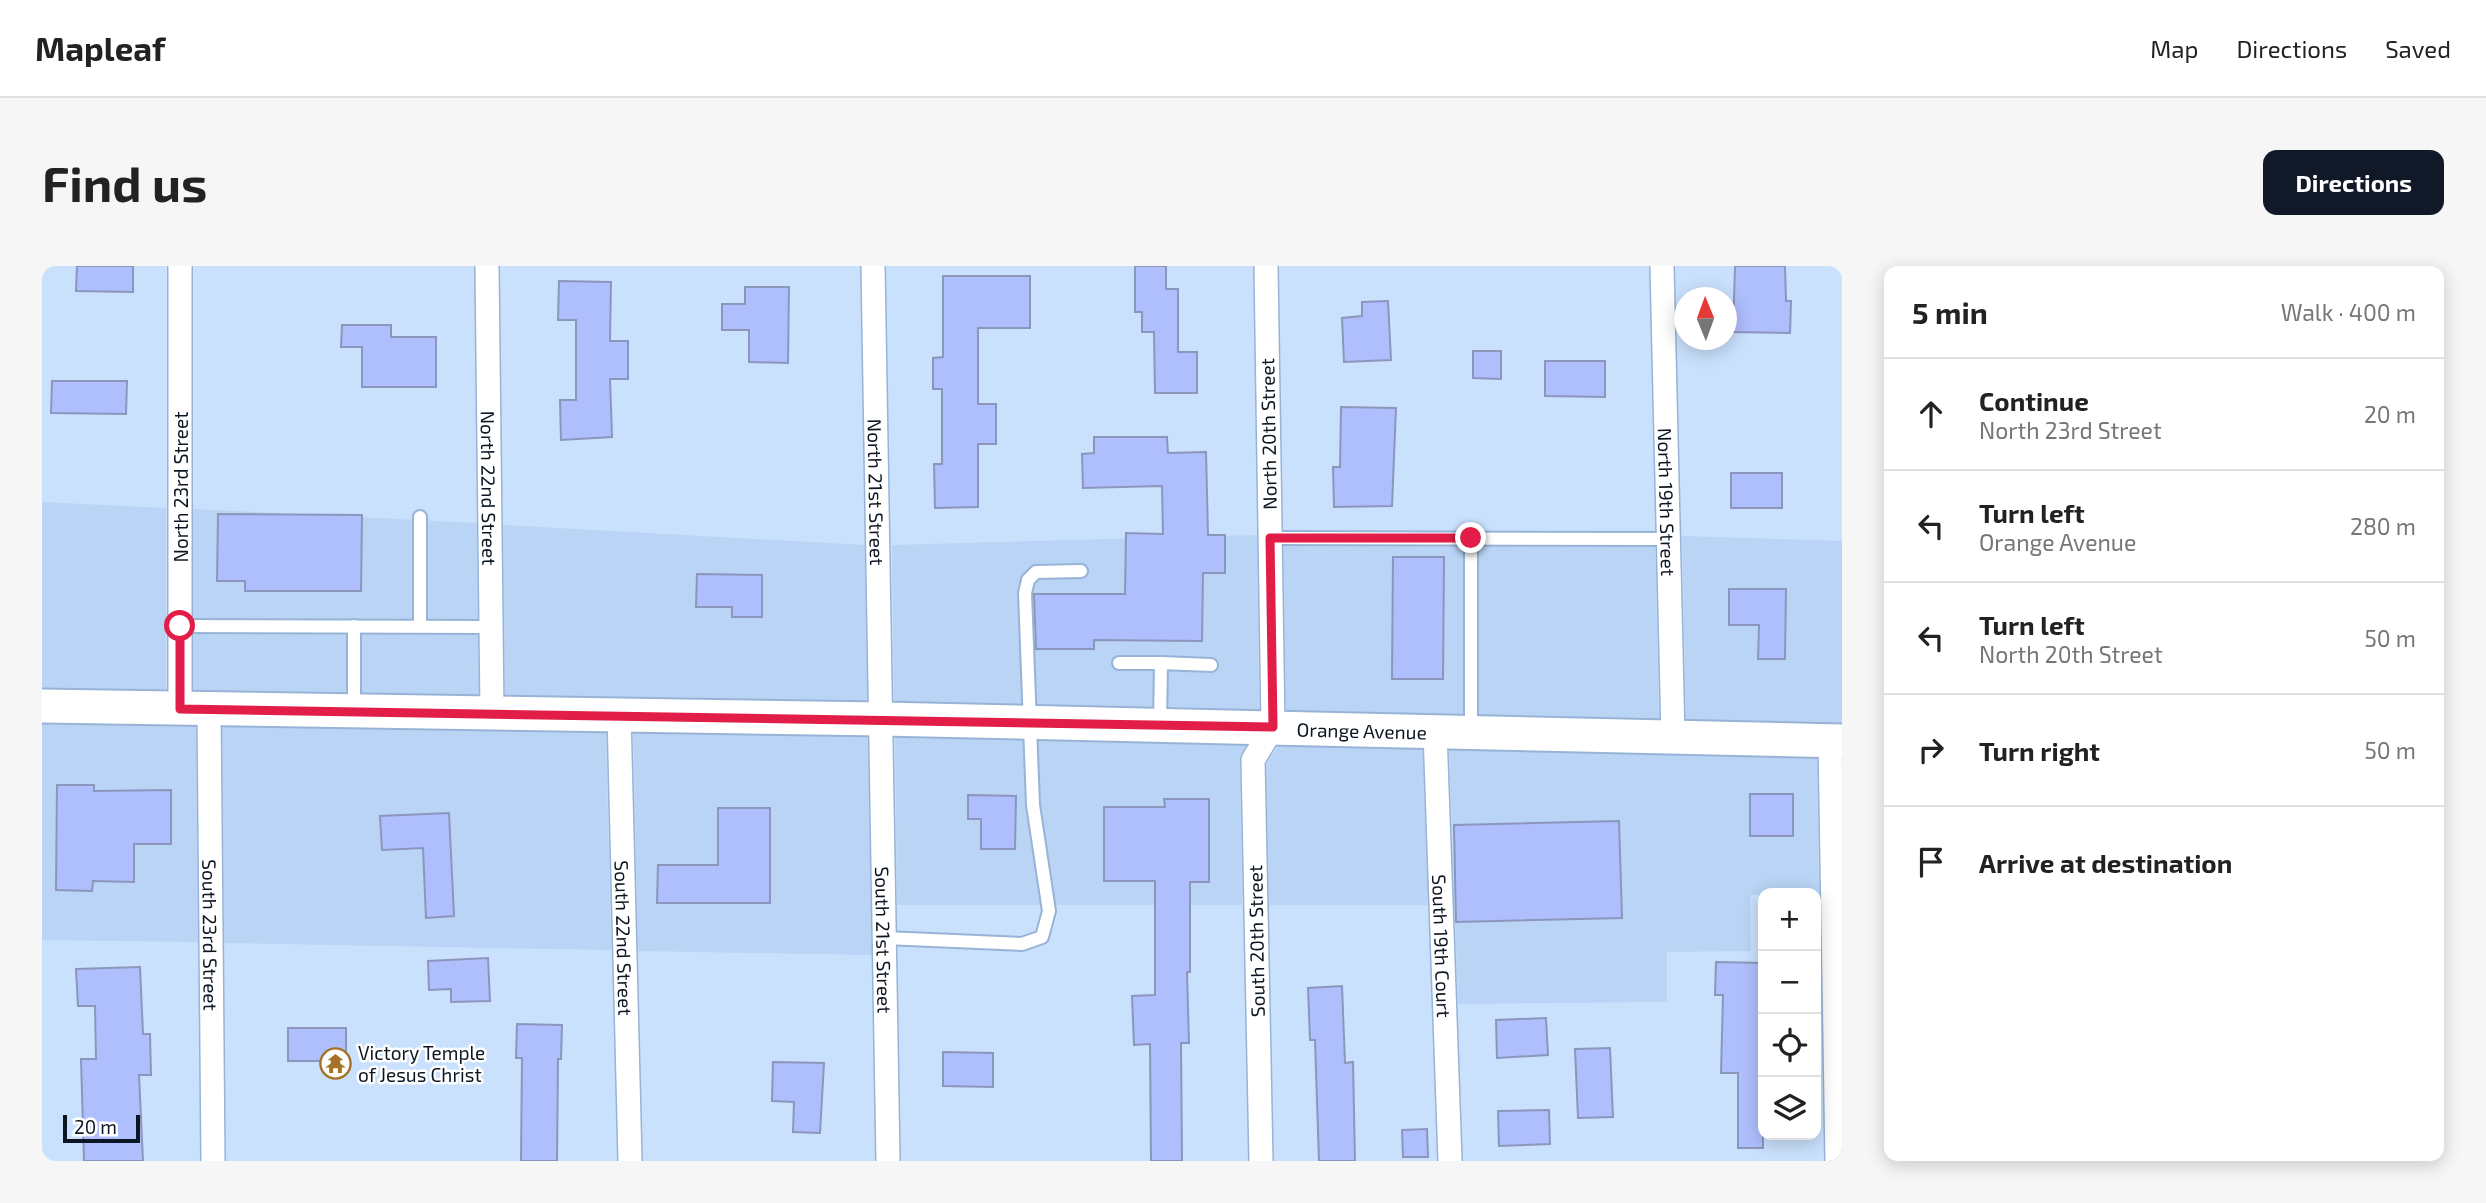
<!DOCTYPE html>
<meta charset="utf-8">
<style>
body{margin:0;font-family:"Exo 2",sans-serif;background:#f6f6f6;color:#222}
.controls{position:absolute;right:21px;bottom:21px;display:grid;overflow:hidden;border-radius:14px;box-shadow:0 4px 18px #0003}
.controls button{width:63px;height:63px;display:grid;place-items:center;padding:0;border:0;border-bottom:2px solid #e0e0e0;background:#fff;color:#222;font:35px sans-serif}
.compass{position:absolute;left:1632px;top:21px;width:63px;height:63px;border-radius:50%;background:#fff;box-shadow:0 4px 18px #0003;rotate:359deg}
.scale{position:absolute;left:21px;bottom:18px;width:77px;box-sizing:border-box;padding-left:7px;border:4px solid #0c1622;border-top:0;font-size:19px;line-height:24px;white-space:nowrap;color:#0c1622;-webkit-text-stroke:5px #fff;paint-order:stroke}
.stop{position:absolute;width:21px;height:21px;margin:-16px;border:5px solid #e11d48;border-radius:50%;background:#fff}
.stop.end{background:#e11d48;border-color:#fff;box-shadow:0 2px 7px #0008}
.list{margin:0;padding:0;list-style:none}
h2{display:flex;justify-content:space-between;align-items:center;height:91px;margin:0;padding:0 28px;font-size:30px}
h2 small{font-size:23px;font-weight:400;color:#767676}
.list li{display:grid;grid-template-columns:46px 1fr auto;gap:21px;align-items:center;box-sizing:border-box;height:112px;padding:0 28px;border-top:2px solid #e0e0e0}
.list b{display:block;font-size:26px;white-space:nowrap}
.list p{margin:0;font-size:23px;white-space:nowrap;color:#767676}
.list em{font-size:23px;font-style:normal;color:#767676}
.icon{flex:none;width:38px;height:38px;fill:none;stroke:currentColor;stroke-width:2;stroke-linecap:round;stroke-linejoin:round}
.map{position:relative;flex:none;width:1800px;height:895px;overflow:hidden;border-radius:14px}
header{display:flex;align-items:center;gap:42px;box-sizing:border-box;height:98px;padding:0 35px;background:#fff;border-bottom:2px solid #e0e0e0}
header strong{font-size:33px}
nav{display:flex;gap:38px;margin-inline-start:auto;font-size:24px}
.intro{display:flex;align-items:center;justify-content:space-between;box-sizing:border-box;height:168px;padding:0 42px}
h1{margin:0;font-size:49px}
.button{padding:18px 32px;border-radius:14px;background:#111827;color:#fff;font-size:24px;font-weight:700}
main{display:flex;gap:42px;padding:0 42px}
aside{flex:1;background:#fff;border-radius:14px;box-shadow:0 4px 18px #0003}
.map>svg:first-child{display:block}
.built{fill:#b9d4f5}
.building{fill:#afbffd;stroke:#8c96bc;stroke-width:2}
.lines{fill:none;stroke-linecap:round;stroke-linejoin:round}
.lane-casing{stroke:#97b3d5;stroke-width:16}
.street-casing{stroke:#97b3d5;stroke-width:26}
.secondary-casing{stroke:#97b3d5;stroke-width:37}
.lane{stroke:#fff;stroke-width:12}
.street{stroke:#fff;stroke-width:23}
.secondary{stroke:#fff;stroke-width:33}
.route{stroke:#e11d48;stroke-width:9}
.labels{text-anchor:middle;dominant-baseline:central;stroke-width:5;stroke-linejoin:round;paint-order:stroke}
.street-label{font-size:19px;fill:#0c1622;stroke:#fff}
.poi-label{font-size:19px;fill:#0c1622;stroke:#fff;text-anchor:start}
</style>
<header>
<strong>Mapleaf</strong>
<nav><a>Map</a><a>Directions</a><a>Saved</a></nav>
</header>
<div class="intro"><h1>Find us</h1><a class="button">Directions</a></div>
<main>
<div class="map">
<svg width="1800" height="895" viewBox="0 0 1800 895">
<rect width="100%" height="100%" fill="#cae1fd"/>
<!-- built -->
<g class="built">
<path d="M 0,236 L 124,242 L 124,428 L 0,425 Z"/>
<path d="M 151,243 L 435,257 L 437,431 L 151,428 Z"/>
<path d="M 461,259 L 823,279 L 826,438 L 463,432 Z"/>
<path d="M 1241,268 L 1613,269 L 1617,455 L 1244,447 Z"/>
<path d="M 1215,269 L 1217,446 L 852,438 L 850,279 Z"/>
<path d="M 1640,270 L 1800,275 L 1800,460 L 1644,456 Z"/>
<path d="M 0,455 L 154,458 L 156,676 L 0,674 Z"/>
<path d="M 180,458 L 564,463 L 569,684 L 182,677 Z"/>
<path d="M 591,464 L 826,467 L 830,689 L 596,685 Z"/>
<path d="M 853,468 L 1206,476 L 1198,494 L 1200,639 L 855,639 Z"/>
<path d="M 1238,477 L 1381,480 L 1386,639 L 1227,639 L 1224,499 Z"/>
<path d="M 1407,480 L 1775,489 L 1777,630 L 1774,627 L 1708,629 L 1709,685 L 1625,686 L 1625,736 L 1416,738 Z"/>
</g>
<!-- building -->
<g class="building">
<path d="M 35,0 L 91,0 L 91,26 L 34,25 Z"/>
<path d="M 1093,0 L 1124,0 L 1124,23 L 1136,23 L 1136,86 L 1155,86 L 1155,127 L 1113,127 L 1112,66 L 1100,66 L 1100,46 L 1093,46 Z"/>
<path d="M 1693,0 L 1743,0 L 1744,35 L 1749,35 L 1748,67 L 1691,66 Z"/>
<path d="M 901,10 L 988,10 L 988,62 L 936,62 L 936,138 L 954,138 L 954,178 L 936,178 L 936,241 L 893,242 L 892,198 L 900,198 L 900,123 L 891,123 L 891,92 L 901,91 Z"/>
<path d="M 517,15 L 569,16 L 568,75 L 586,75 L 586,113 L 568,113 L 570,171 L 519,174 L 518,134 L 534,134 L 534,54 L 516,54 Z"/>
<path d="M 703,21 L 747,21 L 746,97 L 707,96 L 707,64 L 680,64 L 680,38 L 703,38 Z"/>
<path d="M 1346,35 L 1349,94 L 1302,96 L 1300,52 L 1320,50 L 1320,36 Z"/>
<path d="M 300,59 L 349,59 L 349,71 L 394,71 L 394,121 L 320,121 L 320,81 L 299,81 Z"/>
<path d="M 1431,85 L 1459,85 L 1459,113 L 1431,112 Z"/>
<path d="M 1503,95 L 1563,95 L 1563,131 L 1503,130 Z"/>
<path d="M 10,115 L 85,115 L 84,148 L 9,147 Z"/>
<path d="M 1299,141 L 1354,142 L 1350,240 L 1292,241 L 1291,201 L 1298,201 Z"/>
<path d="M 1052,171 L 1125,171 L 1126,187 L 1164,186 L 1166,269 L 1183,269 L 1183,307 L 1161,307 L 1160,375 L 1052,374 L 1052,383 L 994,383 L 992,328 L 1083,328 L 1084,267 L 1121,268 L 1120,220 L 1041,222 L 1040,188 L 1052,187 Z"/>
<rect x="1689" y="207" width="51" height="35"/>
<path d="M 176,248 L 320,249 L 319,325 L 203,325 L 203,315 L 175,315 Z"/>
<path d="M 1351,291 L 1402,291 L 1401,413 L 1350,413 Z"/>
<path d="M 655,308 L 720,309 L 720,351 L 690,351 L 690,341 L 654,341 Z"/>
<path d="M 1687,323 L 1744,323 L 1743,393 L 1716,393 L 1717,359 L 1687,359 Z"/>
<path d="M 15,519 L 52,519 L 52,525 L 129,524 L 129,578 L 92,578 L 92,616 L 51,615 L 50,625 L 14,624 Z"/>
<rect x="1708" y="528" width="43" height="42"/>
<path d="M 926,529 L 974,530 L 973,583 L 939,583 L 939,553 L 926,553 Z"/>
<path d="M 1122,533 L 1167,533 L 1167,616 L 1148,616 L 1148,706 L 1145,706 L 1147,777 L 1139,777 L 1140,895 L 1109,895 L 1108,778 L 1092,779 L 1090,730 L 1113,729 L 1113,615 L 1062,615 L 1062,541 L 1123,541 Z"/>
<path d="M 676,542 L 728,542 L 728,637 L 615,637 L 616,599 L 676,599 Z"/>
<path d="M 407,547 L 412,650 L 384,652 L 381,582 L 340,584 L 338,550 Z"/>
<path d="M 1577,555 L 1580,652 L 1414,656 L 1412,559 Z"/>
<path d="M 446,692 L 448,735 L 409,736 L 409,723 L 387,724 L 386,695 Z"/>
<path d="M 1674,696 L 1721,697 L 1721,882 L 1696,882 L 1696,807 L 1679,807 L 1681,729 L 1673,729 Z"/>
<path d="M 98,701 L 101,768 L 108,768 L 109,809 L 97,809 L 101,895 L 42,895 L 39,793 L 54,793 L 53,740 L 36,740 L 34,703 Z"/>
<path d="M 1300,720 L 1303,797 L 1311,796 L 1313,895 L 1277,895 L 1273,774 L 1268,774 L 1266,722 Z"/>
<path d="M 1504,752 L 1506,789 L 1455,792 L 1454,754 Z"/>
<path d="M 475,758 L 520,759 L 519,793 L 516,793 L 515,895 L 479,895 L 480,792 L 474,792 Z"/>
<rect x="246" y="762" width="58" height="33"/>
<path d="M 1568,782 L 1571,851 L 1536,852 L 1533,783 Z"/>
<path d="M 901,786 L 951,787 L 951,821 L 901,820 Z"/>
<path d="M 731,796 L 782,797 L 778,867 L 751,866 L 752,836 L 730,835 Z"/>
<path d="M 1507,844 L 1508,878 L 1457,880 L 1456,845 Z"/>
<path d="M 1385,863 L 1386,891 L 1361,891 L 1360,864 Z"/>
</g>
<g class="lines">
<defs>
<g id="lane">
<path d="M 378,251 L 378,360"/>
<path d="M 1228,272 L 1626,273"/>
<path d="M 138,360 L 450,361"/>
<path d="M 312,360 L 312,444"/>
<path d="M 1077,397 L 1119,397"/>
<path d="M 1118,459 L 1119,397 L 1169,399"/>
<path d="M 1429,464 L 1429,272"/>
<path d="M 843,672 L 980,678 L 1000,671 L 1007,645 L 991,539 L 983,327 L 986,314 L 994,306 L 1039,305"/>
</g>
<g id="street">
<path id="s1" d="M 445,0 L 450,446"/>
<path id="s2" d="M 831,0 L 846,895"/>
<path id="s3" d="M 1620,0 L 1631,471"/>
<path d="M 138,443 L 138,0"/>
<path id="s4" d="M 167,443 L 171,895"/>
<path id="s5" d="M 577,448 L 588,895"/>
<path id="s6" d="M 1393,465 L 1408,895"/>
<path d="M 1788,475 L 1795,895"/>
<path d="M 1219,895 L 1211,494 L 1231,461 L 1224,0"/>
</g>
<g id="secondary">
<path id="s7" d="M 0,440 L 840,453 L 1800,475"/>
</g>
</defs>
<!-- lane casing -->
<use href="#lane" class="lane-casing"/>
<!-- street casing -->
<use href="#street" class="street-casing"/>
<!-- secondary casing -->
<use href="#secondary" class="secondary-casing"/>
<!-- lane -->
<use href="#lane" class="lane"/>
<!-- street -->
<use href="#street" class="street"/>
<!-- secondary -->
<use href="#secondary" class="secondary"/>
</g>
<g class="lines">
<!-- route -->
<path class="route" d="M 138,360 L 138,443 L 1231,461 L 1228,272 L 1429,272"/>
</g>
<!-- icons -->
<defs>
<symbol id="temple-ring" viewBox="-11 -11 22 22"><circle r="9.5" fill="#fff" stroke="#a47328" stroke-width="1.5"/><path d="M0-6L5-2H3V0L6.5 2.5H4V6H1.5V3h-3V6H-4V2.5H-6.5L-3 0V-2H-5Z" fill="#a47328"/></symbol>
</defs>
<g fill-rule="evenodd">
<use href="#temple-ring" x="276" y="780" width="35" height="35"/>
</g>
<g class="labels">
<!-- street labels -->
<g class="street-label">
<text transform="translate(1226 168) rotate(-91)">North 20th Street</text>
<text transform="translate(138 221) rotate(-90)">North 23rd Street</text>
<text stroke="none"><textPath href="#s1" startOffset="222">North 22nd Street</textPath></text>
<text stroke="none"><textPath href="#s2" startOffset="226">North 21st Street</textPath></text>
<text stroke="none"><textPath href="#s3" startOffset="236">North 19th Street</textPath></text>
<text stroke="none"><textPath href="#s7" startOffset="1320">Orange Avenue</textPath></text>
<text stroke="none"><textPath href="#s4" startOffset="226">South 23rd Street</textPath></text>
<text stroke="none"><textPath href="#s5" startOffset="224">South 22nd Street</textPath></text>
<text stroke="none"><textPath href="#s2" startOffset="674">South 21st Street</textPath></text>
<text transform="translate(1214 675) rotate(-91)">South 20th Street</text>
<text stroke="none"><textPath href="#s6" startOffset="215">South 19th Court</textPath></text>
</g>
<!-- poi labels -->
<g class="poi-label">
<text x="316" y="786">Victory Temple<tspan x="316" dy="22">of Jesus Christ</tspan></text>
</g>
</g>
</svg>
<div class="controls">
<button>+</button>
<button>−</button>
<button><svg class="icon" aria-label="locate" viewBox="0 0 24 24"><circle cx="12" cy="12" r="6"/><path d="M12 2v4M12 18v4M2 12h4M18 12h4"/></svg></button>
<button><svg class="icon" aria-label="layers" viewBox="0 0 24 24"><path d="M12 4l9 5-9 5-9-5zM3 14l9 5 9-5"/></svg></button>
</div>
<svg class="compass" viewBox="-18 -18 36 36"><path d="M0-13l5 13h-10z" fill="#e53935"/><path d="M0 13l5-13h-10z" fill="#767676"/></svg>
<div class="scale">20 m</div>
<div class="stop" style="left:138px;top:360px"></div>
<div class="stop end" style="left:1429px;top:272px"></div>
</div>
<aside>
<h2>5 min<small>Walk · 400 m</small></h2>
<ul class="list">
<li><svg class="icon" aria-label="ahead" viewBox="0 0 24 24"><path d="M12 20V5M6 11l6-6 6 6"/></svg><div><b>Continue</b><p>North 23rd Street</p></div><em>20 m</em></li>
<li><svg class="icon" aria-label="left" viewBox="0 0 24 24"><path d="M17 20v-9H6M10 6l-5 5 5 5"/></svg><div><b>Turn left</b><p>Orange Avenue</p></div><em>280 m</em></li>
<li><svg class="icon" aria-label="left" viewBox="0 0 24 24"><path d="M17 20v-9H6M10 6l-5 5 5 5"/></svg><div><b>Turn left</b><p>North 20th Street</p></div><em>50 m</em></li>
<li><svg class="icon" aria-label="right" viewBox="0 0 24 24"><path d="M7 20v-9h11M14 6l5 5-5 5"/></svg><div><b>Turn right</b></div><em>50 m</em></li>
<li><svg class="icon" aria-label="arrive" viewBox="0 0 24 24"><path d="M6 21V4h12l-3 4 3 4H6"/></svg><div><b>Arrive at destination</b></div></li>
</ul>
</aside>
</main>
